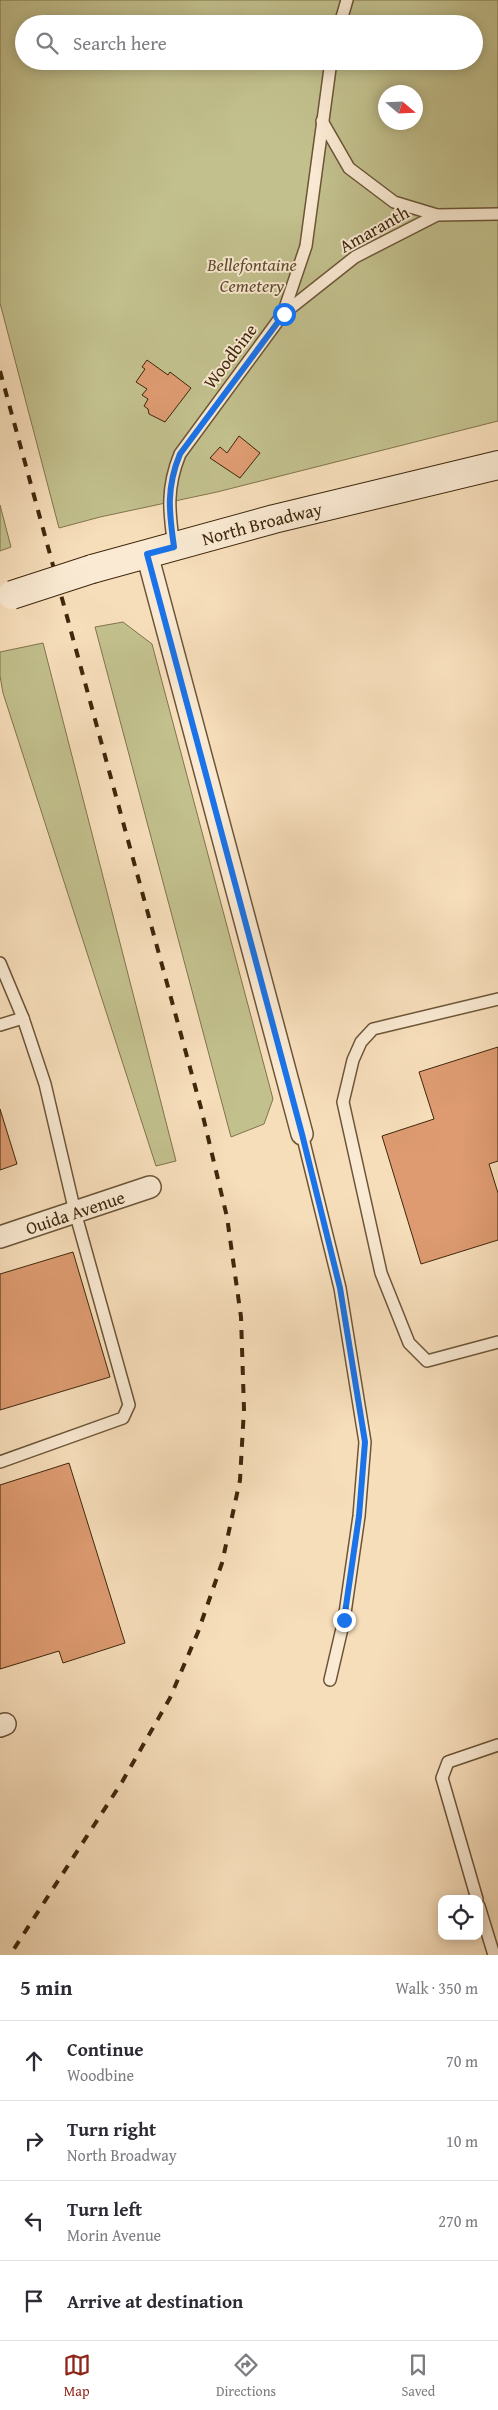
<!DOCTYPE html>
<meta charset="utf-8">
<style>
body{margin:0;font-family:"Gentium Book Plus",serif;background:#f2f2f3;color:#2b2b33}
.controls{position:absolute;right:15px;bottom:15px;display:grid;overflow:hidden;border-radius:10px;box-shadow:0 2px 12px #0003}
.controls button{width:45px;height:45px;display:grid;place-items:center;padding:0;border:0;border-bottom:1px solid #e1e1e2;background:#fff;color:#2b2b33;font:25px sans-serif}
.compass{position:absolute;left:378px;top:85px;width:45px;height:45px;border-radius:50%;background:#fff;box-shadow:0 2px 12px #0003;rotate:109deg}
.stop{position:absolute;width:15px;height:15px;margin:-11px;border:4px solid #1a73e8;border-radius:50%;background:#fff}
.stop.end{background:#1a73e8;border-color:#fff;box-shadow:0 1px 5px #0008}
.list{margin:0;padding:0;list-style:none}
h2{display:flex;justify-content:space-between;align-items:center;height:65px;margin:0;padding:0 20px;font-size:21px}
h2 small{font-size:16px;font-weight:400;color:#7c7c81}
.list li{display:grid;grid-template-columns:32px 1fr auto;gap:15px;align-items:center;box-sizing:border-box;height:80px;padding:0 20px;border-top:1px solid #e1e1e2}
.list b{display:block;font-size:19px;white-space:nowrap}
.list p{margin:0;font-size:16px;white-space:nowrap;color:#7c7c81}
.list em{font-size:16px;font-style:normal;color:#7c7c81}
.icon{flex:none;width:28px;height:28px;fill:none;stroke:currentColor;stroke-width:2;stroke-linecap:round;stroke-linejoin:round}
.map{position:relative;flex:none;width:498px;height:1955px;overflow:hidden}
.search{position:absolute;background:#fff;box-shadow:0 2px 12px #0003;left:15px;right:15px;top:15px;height:55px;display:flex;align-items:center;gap:12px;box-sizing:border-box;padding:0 18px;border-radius:28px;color:#7c7c81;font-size:19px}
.sheet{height:385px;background:#fff}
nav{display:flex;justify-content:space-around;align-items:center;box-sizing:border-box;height:70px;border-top:1px solid #e1e1e2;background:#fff;font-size:14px;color:#7c7c81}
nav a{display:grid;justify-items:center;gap:2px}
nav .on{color:#8f2418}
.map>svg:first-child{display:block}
.green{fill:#c2c08d;stroke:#80744c;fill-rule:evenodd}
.building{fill:#de9b71;stroke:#3e270b}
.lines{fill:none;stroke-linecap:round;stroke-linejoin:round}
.lane-casing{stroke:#6c5537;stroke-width:14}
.street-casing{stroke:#6c5537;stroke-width:24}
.secondary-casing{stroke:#3e270b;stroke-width:30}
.lane{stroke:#faead3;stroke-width:11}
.street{stroke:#faead3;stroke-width:21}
.secondary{stroke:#faead3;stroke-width:28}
.rail{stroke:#3e270b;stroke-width:4;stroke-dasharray:9 9;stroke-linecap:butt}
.secondary-bridge-casing{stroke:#3e270b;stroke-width:30;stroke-linecap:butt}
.secondary-bridge{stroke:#faead3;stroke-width:28}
.route{stroke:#1a73e8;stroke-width:6}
.labels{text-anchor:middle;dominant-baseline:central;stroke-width:4;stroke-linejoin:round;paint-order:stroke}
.street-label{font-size:18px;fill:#3e270b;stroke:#faead3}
.park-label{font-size:18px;font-style:italic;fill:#5f4d2c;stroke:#faead3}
</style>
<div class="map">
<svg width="498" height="1955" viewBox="0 0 498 1955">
<rect width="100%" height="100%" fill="#f7debb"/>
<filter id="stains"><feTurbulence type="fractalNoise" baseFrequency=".004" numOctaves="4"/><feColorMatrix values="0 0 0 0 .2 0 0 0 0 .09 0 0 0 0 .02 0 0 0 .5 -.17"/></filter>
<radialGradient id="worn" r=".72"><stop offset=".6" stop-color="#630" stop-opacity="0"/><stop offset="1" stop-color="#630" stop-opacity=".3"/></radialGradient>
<!-- green -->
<g class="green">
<path d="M 0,0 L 498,0 L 498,421 L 217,492 L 100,517 L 59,528 L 0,303 ZM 24,24 L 474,24 L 474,61 L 24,61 ZM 386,92 L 416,92 L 416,122 L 386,122 Z"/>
<path d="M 0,505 L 11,547 L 0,551 Z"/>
<path d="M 123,622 L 152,644 L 273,1099 L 264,1124 L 231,1137 L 95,627 Z"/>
<path d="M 43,643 L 176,1161 L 156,1166 L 3,693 L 0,676 L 0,652 Z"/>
</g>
<!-- building -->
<g class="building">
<path d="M 147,360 L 168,375 L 170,372 L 191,388 L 165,422 L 149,414 L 148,409 L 144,406 L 148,399 L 142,395 L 147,389 L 136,382 L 145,369 L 142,367 Z"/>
<path d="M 239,436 L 260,453 L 240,478 L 210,458 L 220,447 L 227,453 Z"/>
<path d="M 498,1047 L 498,1161 L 489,1164 L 498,1193 L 498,1240 L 421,1264 L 382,1136 L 434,1119 L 419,1072 Z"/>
<path d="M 0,1109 L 17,1164 L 0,1170 Z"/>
<path d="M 73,1252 L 110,1377 L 0,1410 L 0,1274 Z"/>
<path d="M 69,1463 L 125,1643 L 63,1663 L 59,1651 L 0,1669 L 0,1485 Z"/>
</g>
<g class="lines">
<defs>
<g id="lane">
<path d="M 340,24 L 347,0"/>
<path d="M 322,121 L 349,168 L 394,202 L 437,215"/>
<path d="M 283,314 L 355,257 L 437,215 L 498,214"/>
<path d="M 174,547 C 169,512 166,488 180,454 L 283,314 L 306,246 L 331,61"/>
<path d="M 0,963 L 23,1018 L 45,1084 L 75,1212 L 129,1405 L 123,1418 L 0,1462"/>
<path d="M 498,999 L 373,1029 L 361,1042 L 353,1060 L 343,1102 L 381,1273 L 409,1343 L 427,1361 L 498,1342"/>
<path d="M 0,1025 L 23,1018"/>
<path d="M 302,1134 L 340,1288 L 365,1442 L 359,1516 L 344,1620 L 330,1680"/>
<path d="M 477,1899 L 442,1778 L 448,1762 L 498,1745"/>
<path d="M 479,1906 L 494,1955"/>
</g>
<g id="street">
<path d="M 147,554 L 302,1134"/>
<path id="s1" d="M 0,1237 L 150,1187"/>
<path d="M 0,1726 L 5,1724"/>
</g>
<g id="secondary">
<path id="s2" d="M 92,569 L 274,519 L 498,465"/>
</g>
</defs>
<!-- lane casing -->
<use href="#lane" class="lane-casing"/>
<!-- street casing -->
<use href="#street" class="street-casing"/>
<!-- secondary casing -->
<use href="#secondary" class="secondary-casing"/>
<!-- lane -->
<use href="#lane" class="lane"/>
<!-- street -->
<use href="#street" class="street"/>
<!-- secondary -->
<use href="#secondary" class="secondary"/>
<!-- rail -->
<path class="rail" d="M 0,371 L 201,1108 L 227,1217 L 241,1317 L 244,1409 L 240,1480 L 222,1563 L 198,1632 L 170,1698 L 122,1782 L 10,1955"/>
<defs>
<path id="secondary-bridge" d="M 12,595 L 92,569"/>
</defs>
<!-- secondary-bridge casing -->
<use href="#secondary-bridge" class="secondary-bridge-casing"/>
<!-- secondary-bridge -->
<use href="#secondary-bridge" class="secondary-bridge"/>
</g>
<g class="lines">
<!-- route -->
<path class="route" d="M 284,314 L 180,454 C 166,488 169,512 174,547 L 147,554 L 302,1134 L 340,1288 L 365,1442 L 359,1516 L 344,1620"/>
</g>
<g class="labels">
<!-- street labels -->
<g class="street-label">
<text transform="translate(374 229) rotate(-29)">Amaranth</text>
<text transform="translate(230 356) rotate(-53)">Woodbine</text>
<text stroke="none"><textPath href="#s2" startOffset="176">North Broadway</textPath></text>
<text stroke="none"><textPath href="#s1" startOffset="79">Ouida Avenue</textPath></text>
</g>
<!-- park labels -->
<g class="park-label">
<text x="252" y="264">Bellefontaine<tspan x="252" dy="21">Cemetery</tspan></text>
</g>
</g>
<rect width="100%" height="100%" filter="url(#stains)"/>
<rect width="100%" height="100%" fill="url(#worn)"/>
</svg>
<div class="controls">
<button><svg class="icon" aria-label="locate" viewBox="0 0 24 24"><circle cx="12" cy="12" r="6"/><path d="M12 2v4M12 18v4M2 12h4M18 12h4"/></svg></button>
</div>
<svg class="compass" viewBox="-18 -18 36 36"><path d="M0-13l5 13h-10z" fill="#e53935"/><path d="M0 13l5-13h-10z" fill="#7c7c81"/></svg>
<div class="stop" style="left:284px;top:314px"></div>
<div class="stop end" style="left:344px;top:1620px"></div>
<div class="search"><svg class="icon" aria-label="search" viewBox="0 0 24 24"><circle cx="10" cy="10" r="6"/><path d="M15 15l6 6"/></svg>Search here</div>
</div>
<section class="sheet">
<h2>5 min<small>Walk · 350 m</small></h2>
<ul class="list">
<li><svg class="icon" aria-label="ahead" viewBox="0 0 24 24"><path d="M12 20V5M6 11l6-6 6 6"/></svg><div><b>Continue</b><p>Woodbine</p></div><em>70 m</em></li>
<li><svg class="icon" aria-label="right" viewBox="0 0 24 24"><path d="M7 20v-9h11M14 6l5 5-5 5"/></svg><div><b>Turn right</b><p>North Broadway</p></div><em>10 m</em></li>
<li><svg class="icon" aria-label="left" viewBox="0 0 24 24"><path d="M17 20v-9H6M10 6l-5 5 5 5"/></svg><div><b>Turn left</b><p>Morin Avenue</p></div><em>270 m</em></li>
<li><svg class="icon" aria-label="arrive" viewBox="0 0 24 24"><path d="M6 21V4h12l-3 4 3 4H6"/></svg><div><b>Arrive at destination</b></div></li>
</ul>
</section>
<nav>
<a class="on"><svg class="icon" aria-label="map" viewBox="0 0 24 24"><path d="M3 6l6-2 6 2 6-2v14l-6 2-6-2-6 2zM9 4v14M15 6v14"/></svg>Map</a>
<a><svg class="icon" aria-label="directions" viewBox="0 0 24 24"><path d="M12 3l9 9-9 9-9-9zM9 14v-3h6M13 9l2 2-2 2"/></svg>Directions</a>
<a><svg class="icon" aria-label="saved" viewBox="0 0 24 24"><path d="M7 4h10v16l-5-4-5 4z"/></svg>Saved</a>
</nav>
